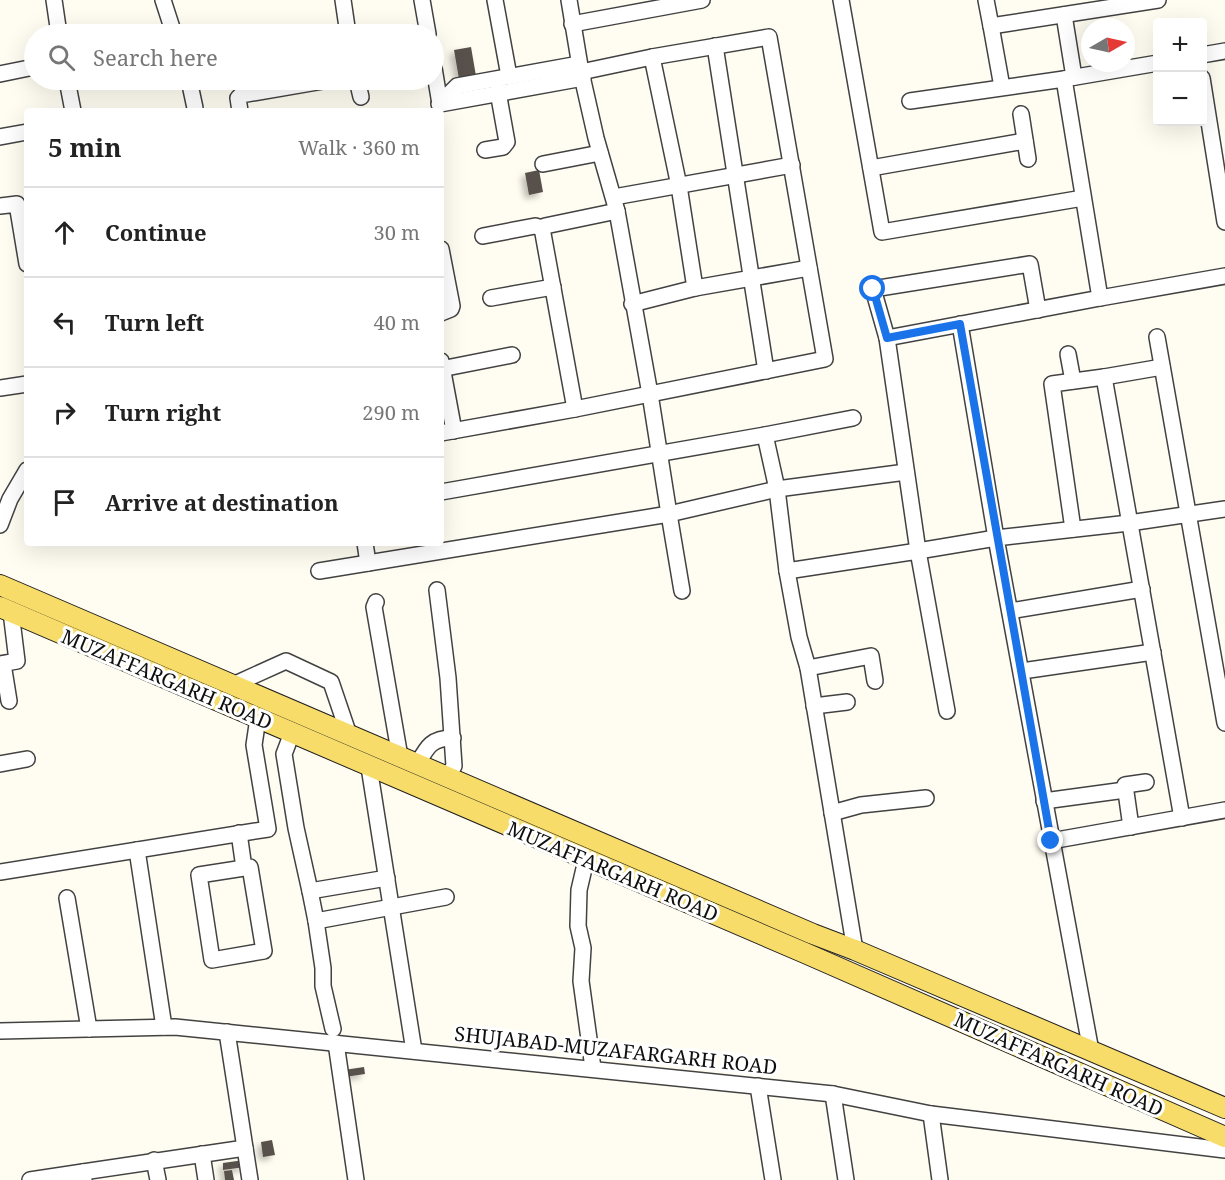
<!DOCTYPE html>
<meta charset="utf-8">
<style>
body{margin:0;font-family:"Noto Serif",serif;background:#f2f2f2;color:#222}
.controls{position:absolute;right:18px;top:18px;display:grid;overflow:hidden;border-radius:6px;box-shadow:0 6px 24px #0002}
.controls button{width:54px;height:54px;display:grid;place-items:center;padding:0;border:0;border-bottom:2px solid #e0e0e0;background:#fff;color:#222;font:30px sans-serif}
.compass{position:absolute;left:1081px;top:18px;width:54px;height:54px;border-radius:50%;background:#fff;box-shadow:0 6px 24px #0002;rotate:81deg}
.stop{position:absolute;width:18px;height:18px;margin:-14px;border:4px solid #1a73e8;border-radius:50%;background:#fff}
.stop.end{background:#1a73e8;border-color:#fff;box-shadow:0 2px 6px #0008}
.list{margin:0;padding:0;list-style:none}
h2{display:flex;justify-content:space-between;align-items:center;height:78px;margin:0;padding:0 24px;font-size:26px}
h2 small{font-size:20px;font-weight:400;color:#767676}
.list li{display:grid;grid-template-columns:39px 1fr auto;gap:18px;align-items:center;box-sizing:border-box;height:90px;padding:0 24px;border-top:2px solid #e0e0e0}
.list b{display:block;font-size:22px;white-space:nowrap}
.list em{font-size:20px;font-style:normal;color:#767676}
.icon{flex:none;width:33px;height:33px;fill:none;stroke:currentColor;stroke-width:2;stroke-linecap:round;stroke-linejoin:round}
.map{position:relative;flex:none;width:1225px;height:1180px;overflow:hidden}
.search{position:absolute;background:#fff;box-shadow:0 6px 24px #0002;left:24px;top:24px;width:420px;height:66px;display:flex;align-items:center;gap:15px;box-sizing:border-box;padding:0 21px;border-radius:33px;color:#767676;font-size:22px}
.panel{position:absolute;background:#fff;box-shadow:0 6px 24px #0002;left:24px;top:108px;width:420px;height:438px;border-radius:6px}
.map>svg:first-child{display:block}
.building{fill:#58514b;filter:url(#shadow)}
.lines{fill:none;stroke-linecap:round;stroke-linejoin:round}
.minor-casing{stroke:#424242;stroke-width:18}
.major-casing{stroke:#202020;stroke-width:22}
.minor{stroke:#fff;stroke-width:15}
.major{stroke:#f7dc69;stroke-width:20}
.route{stroke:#1a73e8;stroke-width:8}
.labels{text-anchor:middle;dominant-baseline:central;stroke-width:6;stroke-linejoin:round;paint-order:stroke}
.street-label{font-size:20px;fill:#0f0f0f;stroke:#fff}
</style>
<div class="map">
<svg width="1225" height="1180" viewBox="0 0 1225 1180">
<defs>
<filter id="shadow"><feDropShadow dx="-4" dy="4" stdDeviation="3" flood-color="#0004"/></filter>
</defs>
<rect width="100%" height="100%" fill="#fffdf1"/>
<!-- building -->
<g class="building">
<path d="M 471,47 L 476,76 L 459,79 L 454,50 Z"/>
<path d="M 539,170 L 543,192 L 529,195 L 525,173 Z"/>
<path d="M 364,1067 L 365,1074 L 345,1077 L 344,1070 Z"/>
<path d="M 272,1140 L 275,1155 L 263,1157 L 261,1142 Z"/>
<path d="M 244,1160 L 245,1167 L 223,1170 L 223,1163 Z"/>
<path d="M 232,1170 L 234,1180 L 225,1180 L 224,1171 Z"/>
</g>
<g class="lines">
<defs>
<g id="minor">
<path d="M 54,0 L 59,34"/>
<path d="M 163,0 L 174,34"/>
<path d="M 343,0 L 348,34"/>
<path d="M 422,0 L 428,34"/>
<path d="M 495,0 L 509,76"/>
<path d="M 841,0 L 882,232 L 1083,198"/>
<path d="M 986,0 L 991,26 L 1158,0"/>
<path d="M 1064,15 L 1074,77"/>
<path d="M 572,24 L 702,0"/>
<path d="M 991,26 L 1002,87"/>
<path d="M 715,46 L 766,371"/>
<path d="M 1202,55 L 1225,51"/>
<path d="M 652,57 L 679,186 L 695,288"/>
<path d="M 434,68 L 440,104 L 583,78"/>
<path d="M 0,74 L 34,67"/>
<path d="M 1202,78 L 1225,222"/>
<path d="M 67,80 L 73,111"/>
<path d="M 189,80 L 195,108"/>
<path d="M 357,80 L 361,97"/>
<path d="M 910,101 L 1064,79 L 1158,63"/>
<path d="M 439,104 L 457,86 L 579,64"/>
<path d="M 240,111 L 238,98 L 241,95 L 329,80"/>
<path d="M 1021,114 L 1028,159"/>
<path d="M 0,137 L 27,132"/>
<path d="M 485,150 L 503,147 L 507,142 L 498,92"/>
<path d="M 543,164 L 600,153"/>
<path d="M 871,168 L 1025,141"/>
<path d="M 614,197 L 792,165"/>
<path d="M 0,206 L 17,204 L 27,264"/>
<path d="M 483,236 L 535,226 L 542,228"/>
<path d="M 441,249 L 452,306 L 451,309 L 441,313"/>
<path d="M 491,298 L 553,287"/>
<path d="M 1100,298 L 1225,276"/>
<path d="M 632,304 L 695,288 L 809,268"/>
<path d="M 960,324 L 996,538 L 918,551 L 887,338 L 1100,298 L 1064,79"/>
<path d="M 1157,337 L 1225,723"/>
<path d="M 887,338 L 873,289 L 1030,264 L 1038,310"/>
<path d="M 1068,354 L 1073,381"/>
<path d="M 441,361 L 454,431"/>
<path d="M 1162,367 L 1104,377 L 1182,818"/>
<path d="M 441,369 L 512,355"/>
<path d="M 0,388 L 27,384"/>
<path d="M 575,409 L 542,228 L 545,226 L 617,211"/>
<path d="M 441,433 L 575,409 L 825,359 L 769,37 L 652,57 L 581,72"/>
<path d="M 765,435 L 777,489 L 787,571 L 918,551 L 947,711"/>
<path d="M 441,492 L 765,435 L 853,418"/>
<path d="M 0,525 L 10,499 L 27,470"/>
<path d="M 1073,529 L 1052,384 L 1104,377"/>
<path d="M 365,543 L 368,563"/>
<path d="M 319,571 L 669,514 L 650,394 L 617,211 L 596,138 L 581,72 L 569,0"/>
<path d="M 787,571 L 799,637 L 808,668 L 855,950"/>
<path d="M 437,590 L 448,678 L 454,766 L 447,777"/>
<path d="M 682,591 L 669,514 L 777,489 L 906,472"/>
<path d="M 376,602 L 374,607 L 400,757"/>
<path d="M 1010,611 L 1142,589"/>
<path d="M 0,664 L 17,661 L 11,612"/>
<path d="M 3,664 L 9,701"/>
<path d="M 808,668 L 871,656 L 875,681"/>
<path d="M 1022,671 L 1153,652"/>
<path d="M 233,685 L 286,661 L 331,682 L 349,735"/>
<path d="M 814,706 L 847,702"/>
<path d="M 292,733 L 284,754 L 296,828 L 310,891"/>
<path d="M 0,764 L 27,759"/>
<path d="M 417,765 C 427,747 431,738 453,738"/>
<path d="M 369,767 L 414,1051"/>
<path d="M 1044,801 L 1125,790"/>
<path d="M 832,813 L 861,805 L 926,798"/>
<path d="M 1131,827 L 1125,785 L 1146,782"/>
<path d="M 239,833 L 244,868 L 250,867 L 264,951 L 212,960 L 199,875 L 244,868"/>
<path d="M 1051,841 L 1225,810"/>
<path d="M 137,850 L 164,1027"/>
<path d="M 586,860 L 579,890 L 578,926 L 583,948 L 581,981 L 593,1068"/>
<path d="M 0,872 L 268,829 L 254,745 L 258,718"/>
<path d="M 67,898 L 89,1029"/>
<path d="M 316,921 L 310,891 L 387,878"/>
<path d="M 333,1029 L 323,986 L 323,968 L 316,921 L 446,897"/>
<path d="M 0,1031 L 175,1027 L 833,1094 L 931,1114 L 1225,1150"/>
<path d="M 227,1032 L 250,1180"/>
<path d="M 336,1043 L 356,1180"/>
<path d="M 1091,1051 L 996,538 L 1129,523 L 1225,509"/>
<path d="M 758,1086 L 773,1180"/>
<path d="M 833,1094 L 846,1180"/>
<path d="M 931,1114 L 940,1180"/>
<path d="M 202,1154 L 206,1180"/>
<path d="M 154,1160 L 158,1180"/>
<path d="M 83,1172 L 245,1148"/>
<path d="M 30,1180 L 83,1172 L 84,1180"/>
</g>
<g id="major">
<path d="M 0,585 L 813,934 L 855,950 L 1225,1108"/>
<path d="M 0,607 L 805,953 L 1225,1137"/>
</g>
</defs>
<!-- minor casing -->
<use href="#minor" class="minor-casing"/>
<!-- major casing -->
<use href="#major" class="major-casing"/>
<!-- minor -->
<use href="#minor" class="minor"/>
<!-- major -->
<use href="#major" class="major"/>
</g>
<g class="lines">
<!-- route -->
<path class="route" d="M 873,289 L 887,338 L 960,324 C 989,497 1021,669 1051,841"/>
</g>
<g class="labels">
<!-- street labels -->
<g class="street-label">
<text transform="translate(167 679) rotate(23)">MUZAFFARGARH ROAD</text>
<text transform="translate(613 871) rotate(23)">MUZAFFARGARH ROAD</text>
<text transform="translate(616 1050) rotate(6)">SHUJABAD-MUZAFARGARH ROAD</text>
<text transform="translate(1059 1064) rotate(24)">MUZAFFARGARH ROAD</text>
</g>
</g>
</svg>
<div class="controls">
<button>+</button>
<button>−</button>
</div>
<svg class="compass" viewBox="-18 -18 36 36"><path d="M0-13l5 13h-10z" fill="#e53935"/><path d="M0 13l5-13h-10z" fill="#767676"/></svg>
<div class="stop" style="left:873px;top:289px"></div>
<div class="stop end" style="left:1051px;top:841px"></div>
<div class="search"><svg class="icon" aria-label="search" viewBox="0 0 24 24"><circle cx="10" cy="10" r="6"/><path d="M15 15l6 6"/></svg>Search here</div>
<section class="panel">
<h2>5 min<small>Walk · 360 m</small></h2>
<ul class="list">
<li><svg class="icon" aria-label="ahead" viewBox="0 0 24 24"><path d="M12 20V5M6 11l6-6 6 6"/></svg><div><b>Continue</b></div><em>30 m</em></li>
<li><svg class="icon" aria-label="left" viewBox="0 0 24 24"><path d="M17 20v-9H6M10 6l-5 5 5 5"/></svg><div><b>Turn left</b></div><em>40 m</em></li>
<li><svg class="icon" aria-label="right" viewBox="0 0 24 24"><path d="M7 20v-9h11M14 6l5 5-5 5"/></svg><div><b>Turn right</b></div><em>290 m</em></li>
<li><svg class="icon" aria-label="arrive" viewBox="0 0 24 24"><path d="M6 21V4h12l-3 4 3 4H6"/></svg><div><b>Arrive at destination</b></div></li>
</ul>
</section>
</div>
